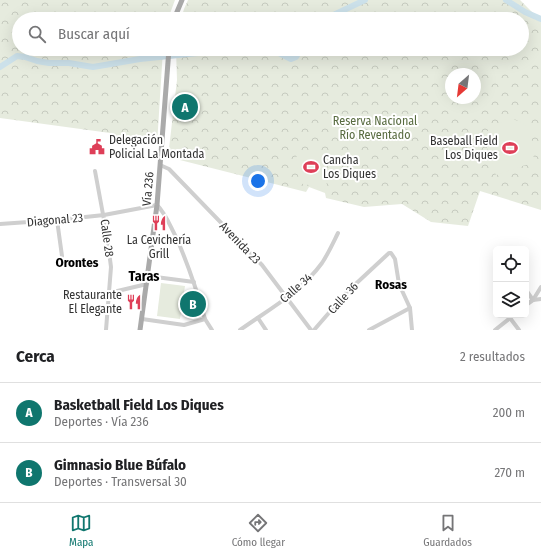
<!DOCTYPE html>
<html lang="es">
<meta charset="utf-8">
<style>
body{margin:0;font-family:"Fira Sans Condensed",sans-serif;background:#f6f6f6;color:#202124}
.controls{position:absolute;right:12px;bottom:12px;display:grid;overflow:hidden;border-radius:6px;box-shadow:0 4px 16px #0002}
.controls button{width:36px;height:36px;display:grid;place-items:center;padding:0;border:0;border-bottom:1px solid #e0e0e0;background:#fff;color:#202124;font:20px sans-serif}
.compass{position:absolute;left:445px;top:68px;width:36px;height:36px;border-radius:50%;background:#fff;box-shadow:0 4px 16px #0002;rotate:208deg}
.you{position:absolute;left:258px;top:181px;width:14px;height:14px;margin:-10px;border:3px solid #fff;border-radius:50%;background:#1a73e8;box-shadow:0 0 0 6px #1a73e833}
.badge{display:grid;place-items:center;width:26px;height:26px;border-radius:50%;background:#0f766e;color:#fff;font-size:13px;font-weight:700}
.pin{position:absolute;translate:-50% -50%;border:2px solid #fff;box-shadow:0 1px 4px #0006}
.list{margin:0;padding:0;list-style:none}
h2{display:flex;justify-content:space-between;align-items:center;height:52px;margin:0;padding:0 16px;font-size:17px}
h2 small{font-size:13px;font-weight:400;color:#757577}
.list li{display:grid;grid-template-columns:26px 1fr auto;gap:12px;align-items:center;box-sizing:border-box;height:60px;padding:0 16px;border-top:1px solid #e0e0e0}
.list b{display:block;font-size:15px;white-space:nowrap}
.list p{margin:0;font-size:13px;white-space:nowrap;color:#757577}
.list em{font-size:13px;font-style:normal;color:#757577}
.icon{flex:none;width:22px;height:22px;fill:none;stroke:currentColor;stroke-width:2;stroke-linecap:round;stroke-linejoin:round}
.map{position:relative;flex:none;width:541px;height:330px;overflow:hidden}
.search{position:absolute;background:#fff;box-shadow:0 4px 16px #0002;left:12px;right:12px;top:12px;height:44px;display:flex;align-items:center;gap:10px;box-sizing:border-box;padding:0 14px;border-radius:22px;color:#757577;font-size:15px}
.sheet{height:172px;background:#fff}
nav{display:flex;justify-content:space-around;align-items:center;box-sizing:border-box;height:56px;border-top:1px solid #e0e0e0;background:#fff;font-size:11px;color:#757577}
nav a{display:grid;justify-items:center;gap:2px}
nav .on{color:#0f766e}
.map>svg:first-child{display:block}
.park{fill:url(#park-crowns);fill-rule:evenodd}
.pitch{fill:#e6ebde}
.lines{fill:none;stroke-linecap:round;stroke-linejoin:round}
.river{stroke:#cce1ea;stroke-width:6}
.minor{stroke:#cfcfcf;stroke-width:4}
.major{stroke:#aaa;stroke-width:5}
.labels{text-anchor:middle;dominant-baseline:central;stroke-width:4;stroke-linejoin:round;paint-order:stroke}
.park-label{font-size:12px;fill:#596c41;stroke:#fff}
.poi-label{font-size:12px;fill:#323232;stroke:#fff;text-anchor:start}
.street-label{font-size:12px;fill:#323232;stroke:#fff}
.neighbourhood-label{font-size:13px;font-weight:bold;fill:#000;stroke:#fff}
.quarter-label{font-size:14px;font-weight:bold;fill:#000;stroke:#fff}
</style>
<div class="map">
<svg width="541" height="330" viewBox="0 0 541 330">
<defs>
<pattern id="park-crowns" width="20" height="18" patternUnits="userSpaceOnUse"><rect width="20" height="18" fill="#e6ebde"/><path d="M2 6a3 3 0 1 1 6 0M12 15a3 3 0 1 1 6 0" fill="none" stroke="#c6cabf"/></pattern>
</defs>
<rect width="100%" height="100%" fill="#fff"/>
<!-- park -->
<g class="park">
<path d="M 0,0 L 175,0 L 168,19 L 19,19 L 19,49 L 163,49 L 157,145 L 109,140 L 110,133 L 0,118 Z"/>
<path d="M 188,0 L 520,0 L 541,21 L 541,210 L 480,191 L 468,226 L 431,222 L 402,204 L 364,207 L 326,198 L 325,193 L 309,187 L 306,192 L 168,157 L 177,80 L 176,49 L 522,49 L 522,19 L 181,19 L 184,9 ZM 451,74 L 475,74 L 475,98 L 451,98 Z"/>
</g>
<!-- pitch -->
<g class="pitch">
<path d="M 506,119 C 533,119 532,140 534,160 L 534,162 L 496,175 L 483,136 L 486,132 Z"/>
<path d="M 324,150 L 327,189 L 299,183 L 296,151 Z"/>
<path d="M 161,283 L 185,286 L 180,319 L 157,316 Z"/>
</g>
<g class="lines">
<!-- river -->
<g class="river">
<path d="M 506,0 L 525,12 L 541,19"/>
<path d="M 325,19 L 365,0"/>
<path d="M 271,49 L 291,59 L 296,57 L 301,49"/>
<path d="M 0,67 L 17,56 L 25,57 L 37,61 L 49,63 L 69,63 L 93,67 L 140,59 L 236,49"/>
</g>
<!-- minor -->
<g class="minor">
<path d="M 160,165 L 169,169 L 262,265 L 311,330"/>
<path d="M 95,171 L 107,236 L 111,267 L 106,330"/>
<path d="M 57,220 L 62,256"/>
<path d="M 0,224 L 57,220 L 104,215 L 157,205 C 166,214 170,226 176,237 C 188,264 197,291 205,319"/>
<path d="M 148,276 L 194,282"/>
<path d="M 526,290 L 533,300 L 541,299"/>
<path d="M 109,293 L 147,284"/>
<path d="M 526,305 L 533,300 L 541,287"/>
<path d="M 258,318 L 266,330"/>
<path d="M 510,318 L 519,330"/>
<path d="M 142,319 L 184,325 L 205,319 L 212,330"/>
<path d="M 240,330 C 268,310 301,292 322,263 C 328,254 333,243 338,233"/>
<path d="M 314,330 L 347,292 L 389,253 L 391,253 L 395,259 L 399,284 L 410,308 L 412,330"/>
<path d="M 369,330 L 410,308"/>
<path d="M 495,330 L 514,315"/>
</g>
<!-- major -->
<g class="major">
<path d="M 174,19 L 182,0"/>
<path d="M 140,330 L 157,205 L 169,49"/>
</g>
</g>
<!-- icons -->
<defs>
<symbol id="civic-bare" viewBox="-9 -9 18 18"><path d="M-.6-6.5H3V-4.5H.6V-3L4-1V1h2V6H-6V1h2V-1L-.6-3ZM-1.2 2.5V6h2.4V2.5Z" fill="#de3f58" stroke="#fff" stroke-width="2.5" paint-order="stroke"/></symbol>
<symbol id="stadium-bare" viewBox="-9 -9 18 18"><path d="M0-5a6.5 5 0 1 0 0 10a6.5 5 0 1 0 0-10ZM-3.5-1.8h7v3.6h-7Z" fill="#de3f58" stroke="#fff" stroke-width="2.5" paint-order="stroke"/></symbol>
<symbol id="restaurant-bare" viewBox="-9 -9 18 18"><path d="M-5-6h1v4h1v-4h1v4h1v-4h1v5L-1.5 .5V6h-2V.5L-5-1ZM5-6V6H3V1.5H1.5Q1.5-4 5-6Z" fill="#de3f58" stroke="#fff" stroke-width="2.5" paint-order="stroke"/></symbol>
</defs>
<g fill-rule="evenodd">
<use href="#civic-bare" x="86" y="136" width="22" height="22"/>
<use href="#stadium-bare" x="499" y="137" width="22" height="22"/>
<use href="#stadium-bare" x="300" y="156" width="22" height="22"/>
<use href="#restaurant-bare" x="148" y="212" width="22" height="22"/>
<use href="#restaurant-bare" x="123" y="291" width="22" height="22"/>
</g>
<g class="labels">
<!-- park labels -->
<g class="park-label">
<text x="375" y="121">Reserva Nacional<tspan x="375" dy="14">Río Reventado</tspan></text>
</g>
<!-- poi labels -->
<g class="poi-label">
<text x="109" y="140">Delegación<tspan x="109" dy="14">Policial La Montada</tspan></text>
<text x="498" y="141" text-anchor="end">Baseball Field<tspan x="498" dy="14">Los Diques</tspan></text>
<text x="323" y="160">Cancha<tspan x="323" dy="14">Los Diques</tspan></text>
<text x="159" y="240" text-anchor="middle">La Cevichería<tspan x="159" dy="14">Grill</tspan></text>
<text x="122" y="295" text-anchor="end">Restaurante<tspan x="122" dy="14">El Elegante</tspan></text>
</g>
<!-- street labels -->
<g class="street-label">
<text transform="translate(148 189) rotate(-85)">Vía 236</text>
<text transform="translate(55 220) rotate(-5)">Diagonal 23</text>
<text transform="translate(107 238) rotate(82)">Calle 28</text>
<text transform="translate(240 243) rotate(46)">Avenida 23</text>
<text transform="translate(296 288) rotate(-41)">Calle 34</text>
<text transform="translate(343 298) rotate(-47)">Calle 36</text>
</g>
<!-- neighbourhood labels -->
<g class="neighbourhood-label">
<text x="77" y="262">Orontes</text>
<text x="391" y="284">Rosas</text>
</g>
<!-- quarter labels -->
<g class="quarter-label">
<text x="144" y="276">Taras</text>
</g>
</g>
</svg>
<div class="controls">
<button><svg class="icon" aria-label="locate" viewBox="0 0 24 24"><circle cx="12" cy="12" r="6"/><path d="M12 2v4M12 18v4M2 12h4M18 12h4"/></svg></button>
<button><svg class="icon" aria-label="layers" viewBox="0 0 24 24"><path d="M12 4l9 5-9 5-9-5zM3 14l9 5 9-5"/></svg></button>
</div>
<svg class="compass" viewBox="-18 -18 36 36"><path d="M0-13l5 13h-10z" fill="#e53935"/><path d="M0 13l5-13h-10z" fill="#757577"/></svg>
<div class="you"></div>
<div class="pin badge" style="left:185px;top:107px">A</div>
<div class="pin badge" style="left:193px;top:304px">B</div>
<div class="search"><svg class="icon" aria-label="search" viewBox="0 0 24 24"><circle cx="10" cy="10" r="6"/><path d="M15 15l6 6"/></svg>Buscar aquí</div>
</div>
<section class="sheet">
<h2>Cerca<small>2 resultados</small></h2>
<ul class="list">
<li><span class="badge">A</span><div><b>Basketball Field Los Diques</b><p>Deportes · Vía 236</p></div><em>200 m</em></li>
<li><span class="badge">B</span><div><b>Gimnasio Blue Búfalo</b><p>Deportes · Transversal 30</p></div><em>270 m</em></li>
</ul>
</section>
<nav>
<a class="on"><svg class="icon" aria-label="map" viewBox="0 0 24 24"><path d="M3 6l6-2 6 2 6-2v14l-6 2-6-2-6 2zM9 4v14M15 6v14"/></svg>Mapa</a>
<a><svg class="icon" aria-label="directions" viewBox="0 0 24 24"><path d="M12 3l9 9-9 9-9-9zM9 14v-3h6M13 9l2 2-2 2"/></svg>Cómo llegar</a>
<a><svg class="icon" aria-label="saved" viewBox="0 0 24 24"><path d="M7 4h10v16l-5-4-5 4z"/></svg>Guardados</a>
</nav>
